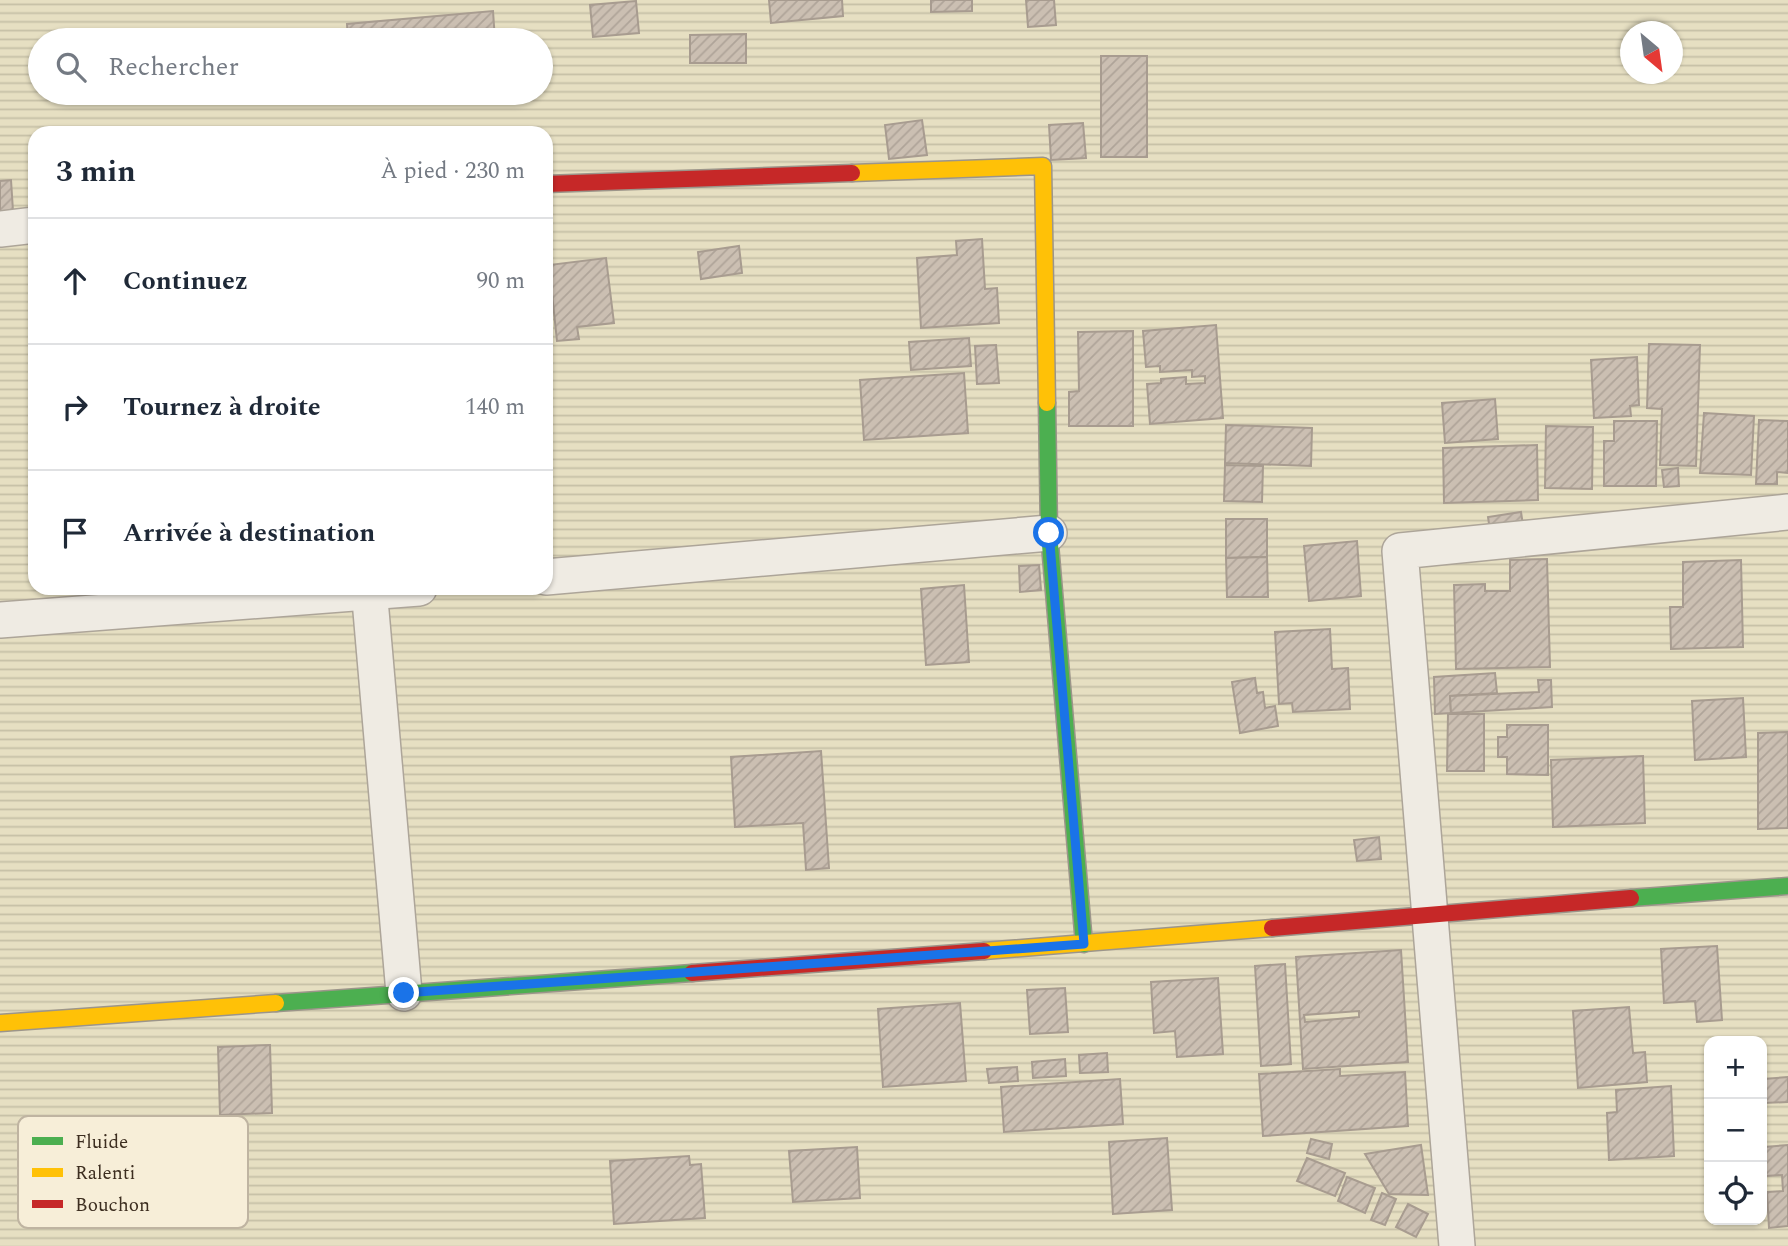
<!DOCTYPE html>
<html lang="fr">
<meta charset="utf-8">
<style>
body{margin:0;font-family:Spectral,serif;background:#f2f2f3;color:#1f2937}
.controls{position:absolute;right:21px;bottom:21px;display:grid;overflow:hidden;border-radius:14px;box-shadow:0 2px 5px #0004}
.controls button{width:63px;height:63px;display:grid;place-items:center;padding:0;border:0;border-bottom:2px solid #e0e1e3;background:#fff;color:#1f2937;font:35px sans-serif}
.compass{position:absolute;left:1620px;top:21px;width:63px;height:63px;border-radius:50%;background:#fff;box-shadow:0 2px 5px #0004;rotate:151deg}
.stop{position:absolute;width:21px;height:21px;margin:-16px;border:5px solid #1a73e8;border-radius:50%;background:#fff}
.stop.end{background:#1a73e8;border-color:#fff;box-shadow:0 2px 7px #0008}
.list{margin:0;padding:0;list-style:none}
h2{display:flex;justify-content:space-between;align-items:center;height:91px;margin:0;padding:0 28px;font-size:30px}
h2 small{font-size:23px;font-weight:400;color:#747a83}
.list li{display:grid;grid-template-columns:46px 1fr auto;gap:21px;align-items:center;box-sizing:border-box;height:126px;padding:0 28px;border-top:2px solid #e0e1e3}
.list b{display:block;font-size:26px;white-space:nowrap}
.list em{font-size:23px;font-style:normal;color:#747a83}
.icon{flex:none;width:38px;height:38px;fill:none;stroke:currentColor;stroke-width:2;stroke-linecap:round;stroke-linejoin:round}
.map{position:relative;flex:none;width:1788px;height:1246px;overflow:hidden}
.search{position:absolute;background:#fff;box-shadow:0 2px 5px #0004;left:28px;top:28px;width:525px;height:77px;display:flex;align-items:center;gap:18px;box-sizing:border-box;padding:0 24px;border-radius:38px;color:#747a83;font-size:26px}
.panel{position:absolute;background:#fff;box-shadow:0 2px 5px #0004;left:28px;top:126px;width:525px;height:469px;border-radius:21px}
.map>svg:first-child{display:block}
.farmland{fill:url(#farmland-rules);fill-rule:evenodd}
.building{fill:url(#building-hatch);stroke:#a89c90;stroke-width:2;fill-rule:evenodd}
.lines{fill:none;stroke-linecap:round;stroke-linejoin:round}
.street-casing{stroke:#ada599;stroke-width:38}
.fast-casing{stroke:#9c958a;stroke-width:19}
.slow-casing{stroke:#9c958a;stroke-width:19}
.jam-casing{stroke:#9c958a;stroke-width:19}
.street{stroke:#efebe3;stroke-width:35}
.fast{stroke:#4caf50;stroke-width:16}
.slow{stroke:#ffc107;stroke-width:16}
.jam{stroke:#c62828;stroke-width:16}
.route{stroke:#1a73e8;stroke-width:9}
.key{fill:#f7eed8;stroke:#bfb4a1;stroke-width:2}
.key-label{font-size:19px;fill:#3d2e20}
</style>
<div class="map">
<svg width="1788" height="1246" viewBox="0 0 1788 1246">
<defs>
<pattern id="farmland-rules" width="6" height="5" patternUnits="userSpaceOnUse" patternTransform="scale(1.75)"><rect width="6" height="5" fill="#e6dfc2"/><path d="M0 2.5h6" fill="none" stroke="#c6c0a6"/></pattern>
<pattern id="building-hatch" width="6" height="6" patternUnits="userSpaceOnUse" patternTransform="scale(1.75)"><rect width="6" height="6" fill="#cbbfb2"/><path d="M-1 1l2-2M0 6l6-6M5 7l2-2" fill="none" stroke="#afa499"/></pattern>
</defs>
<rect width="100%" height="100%" fill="#e7e0d1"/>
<!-- farmland -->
<path class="farmland" d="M 0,0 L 1788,0 L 1788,1246 L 0,1246 ZM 1630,32 L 1672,32 L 1672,74 L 1630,74 ZM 40,40 L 541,40 L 541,93 L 40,93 ZM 35,133 L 546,133 L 546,588 L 35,588 ZM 1709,1041 L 1762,1041 L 1762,1220 L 1709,1220 Z"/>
<!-- building -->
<g class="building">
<path d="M 769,0 L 842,0 L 843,16 L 771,23 Z"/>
<path d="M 931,0 L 972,0 L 972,11 L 931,12 Z"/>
<path d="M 1026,0 L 1054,0 L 1056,25 L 1028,27 Z"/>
<path d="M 636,1 L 639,33 L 593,37 L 590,5 Z"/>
<path d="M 493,11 L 495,40 L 348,40 L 347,24 Z"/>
<path d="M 746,34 L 746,63 L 690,63 L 690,35 Z"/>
<rect x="1101" y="56" width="46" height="101"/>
<path d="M 922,120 L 927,155 L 889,159 L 885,125 Z"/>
<path d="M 1083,123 L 1086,158 L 1051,160 L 1049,125 Z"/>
<path d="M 11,180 L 13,211 L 0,211 L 0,181 Z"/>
<path d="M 982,239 L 985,289 L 997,288 L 999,323 L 921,328 L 917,258 L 957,255 L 956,241 Z"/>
<path d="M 739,246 L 742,273 L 701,279 L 698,252 Z"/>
<path d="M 606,258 L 614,323 L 577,327 L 579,339 L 557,341 L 549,265 Z"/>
<path d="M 1216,325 L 1223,418 L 1150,424 L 1147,384 L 1161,383 L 1161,379 L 1186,377 L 1186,384 L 1205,383 L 1205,376 L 1192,377 L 1192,370 L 1160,372 L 1160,366 L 1146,367 L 1143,331 Z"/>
<path d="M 1133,331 L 1133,426 L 1069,426 L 1069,392 L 1079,391 L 1078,332 Z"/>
<path d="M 969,338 L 971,366 L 911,370 L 909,342 Z"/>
<path d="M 1649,344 L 1700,345 L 1696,466 L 1660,465 L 1662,409 L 1647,408 Z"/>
<path d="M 996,345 L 999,383 L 977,384 L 975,346 Z"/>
<path d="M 1637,357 L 1639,405 L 1630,406 L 1631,416 L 1594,418 L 1591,360 Z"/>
<path d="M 964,373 L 968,433 L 864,440 L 860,380 Z"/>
<path d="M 1495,399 L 1498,439 L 1445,443 L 1442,403 Z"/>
<path d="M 1704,413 L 1754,416 L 1751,475 L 1700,473 Z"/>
<path d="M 1759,420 L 1788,421 L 1788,473 L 1777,472 L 1777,484 L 1756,484 Z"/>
<path d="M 1614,421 L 1657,421 L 1656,486 L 1604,486 L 1604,441 L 1614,441 Z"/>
<path d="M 1226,425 L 1312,428 L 1311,466 L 1225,463 Z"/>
<path d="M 1546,426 L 1593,427 L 1592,489 L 1545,488 Z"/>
<path d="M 1537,445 L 1538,500 L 1444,503 L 1443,448 Z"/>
<path d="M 1225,465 L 1263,466 L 1262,502 L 1224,501 Z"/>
<path d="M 1678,468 L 1679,486 L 1664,487 L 1662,470 Z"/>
<path d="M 1521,512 L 1524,532 L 1491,537 L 1488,517 Z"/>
<path d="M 1226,519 L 1267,519 L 1267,557 L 1226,558 Z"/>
<path d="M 1357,541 L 1361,596 L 1309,601 L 1304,546 Z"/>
<path d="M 1267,557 L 1268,597 L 1227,597 L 1226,558 Z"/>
<path d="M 1547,559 L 1550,667 L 1456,669 L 1454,585 L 1485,584 L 1485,591 L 1510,591 L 1510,560 Z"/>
<path d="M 1741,560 L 1743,647 L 1671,649 L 1670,607 L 1683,607 L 1683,562 Z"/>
<path d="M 1039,565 L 1041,590 L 1020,592 L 1019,566 Z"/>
<path d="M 964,585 L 969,662 L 926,665 L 921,589 Z"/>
<path d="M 1330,629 L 1332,669 L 1348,668 L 1350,709 L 1293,712 L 1292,703 L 1279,704 L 1275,632 Z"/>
<path d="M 1495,673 L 1497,693 L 1450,696 L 1451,713 L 1435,714 L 1434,677 Z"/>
<path d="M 1255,678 L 1257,693 L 1263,692 L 1265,708 L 1275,706 L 1278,726 L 1240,733 L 1232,682 Z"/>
<path d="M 1538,680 L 1551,680 L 1552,707 L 1451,713 L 1450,696 L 1539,692 Z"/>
<path d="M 1743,698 L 1746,757 L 1695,760 L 1692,701 Z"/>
<path d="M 1448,714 L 1484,714 L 1484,771 L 1447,771 Z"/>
<path d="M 1507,725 L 1548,725 L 1548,775 L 1507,774 L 1507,757 L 1498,757 L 1498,737 L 1507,737 Z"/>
<path d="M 1788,732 L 1788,828 L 1758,829 L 1758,733 Z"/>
<path d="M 821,751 L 829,868 L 806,870 L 803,823 L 735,827 L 731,757 Z"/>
<path d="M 1643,756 L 1645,823 L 1553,827 L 1551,760 Z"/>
<path d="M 1379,837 L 1381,859 L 1357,861 L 1354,840 Z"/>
<path d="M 1717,946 L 1722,1020 L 1697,1022 L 1695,1001 L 1664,1003 L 1661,949 Z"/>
<path d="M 1401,950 L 1408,1062 L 1303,1069 L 1296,957 ZM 1359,1011 L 1359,1017 L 1305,1022 L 1304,1015 Z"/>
<path d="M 1285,964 L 1291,1064 L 1261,1066 L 1255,966 Z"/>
<path d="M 1218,978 L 1223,1054 L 1177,1057 L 1175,1031 L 1154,1033 L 1151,982 Z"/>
<path d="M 1065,988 L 1068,1032 L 1030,1034 L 1027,990 Z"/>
<path d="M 960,1003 L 966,1081 L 883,1087 L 878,1009 Z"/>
<path d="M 1629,1007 L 1633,1053 L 1645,1052 L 1647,1082 L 1578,1088 L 1573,1011 Z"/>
<path d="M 270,1045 L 272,1113 L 220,1115 L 218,1047 Z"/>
<path d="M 1107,1053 L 1108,1072 L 1080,1073 L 1079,1055 Z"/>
<path d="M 1065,1059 L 1066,1076 L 1033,1078 L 1032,1062 Z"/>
<path d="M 1017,1067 L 1018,1081 L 989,1083 L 987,1069 Z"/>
<path d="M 1340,1069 L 1340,1076 L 1405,1072 L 1408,1126 L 1263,1136 L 1259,1074 Z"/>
<path d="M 1788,1077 L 1788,1102 L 1764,1103 L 1763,1079 Z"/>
<path d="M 1120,1079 L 1123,1124 L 1004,1132 L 1001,1087 Z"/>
<path d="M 1671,1086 L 1674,1156 L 1609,1160 L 1607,1113 L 1617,1112 L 1616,1090 Z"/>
<path d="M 1167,1138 L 1172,1210 L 1113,1214 L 1109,1142 Z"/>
<path d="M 1311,1139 L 1332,1144 L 1329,1159 L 1307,1153 Z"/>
<path d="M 1421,1145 L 1428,1195 L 1389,1194 L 1365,1154 Z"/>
<path d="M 1788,1145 L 1788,1226 L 1769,1228 L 1767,1192 L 1783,1191 L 1782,1175 L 1766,1176 L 1764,1147 Z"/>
<path d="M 857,1147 L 860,1198 L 793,1202 L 789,1151 Z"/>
<path d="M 689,1156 L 690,1165 L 701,1164 L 705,1218 L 614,1224 L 610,1161 Z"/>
<path d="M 1307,1158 L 1345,1173 L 1335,1196 L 1297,1181 Z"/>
<path d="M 1347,1177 L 1375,1188 L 1365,1213 L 1338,1201 Z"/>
<path d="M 1382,1193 L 1396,1199 L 1385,1225 L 1371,1220 Z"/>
<path d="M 1408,1204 L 1428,1214 L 1416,1237 L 1396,1227 Z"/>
</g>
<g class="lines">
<defs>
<g id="street">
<path d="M 0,229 L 35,225"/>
<path d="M 546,577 L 1049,533"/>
<path d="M 369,588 L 404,993"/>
<path d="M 0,620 L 419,588"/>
<path d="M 1457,1246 L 1400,551 L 1788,512"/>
</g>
<g id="fast">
<path d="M 1047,403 L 1049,533 L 1084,944"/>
<path d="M 1631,898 L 1788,886"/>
<path d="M 276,1003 L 692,973"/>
</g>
<g id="slow">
<path d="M 852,173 L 1043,166 L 1047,403"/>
<path d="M 984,951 L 1272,928"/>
<path d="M 0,1023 L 276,1003"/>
</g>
<g id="jam">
<path d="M 546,184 L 852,173"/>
<path d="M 1272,928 L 1631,898"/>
<path d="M 692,973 L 984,951"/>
</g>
</defs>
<!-- street casing -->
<use href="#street" class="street-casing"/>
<!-- fast casing -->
<use href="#fast" class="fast-casing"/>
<!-- slow casing -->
<use href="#slow" class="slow-casing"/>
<!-- jam casing -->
<use href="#jam" class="jam-casing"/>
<!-- street -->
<use href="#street" class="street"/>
<!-- fast -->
<use href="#fast" class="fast"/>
<!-- slow -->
<use href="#slow" class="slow"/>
<!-- jam -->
<use href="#jam" class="jam"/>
</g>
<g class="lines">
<!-- route -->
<path class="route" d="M 404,993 L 1084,944 L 1049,533"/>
</g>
<!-- legend -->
<rect x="18" y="1116" width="230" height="112" rx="10" class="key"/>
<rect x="32" y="1137" width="31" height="8" fill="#4caf50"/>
<rect x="32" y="1168" width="31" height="9" fill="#ffc107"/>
<rect x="32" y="1200" width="31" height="8" fill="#c62828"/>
<g class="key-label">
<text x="75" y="1148">Fluide</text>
<text x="75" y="1179">Ralenti</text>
<text x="75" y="1211">Bouchon</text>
</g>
</svg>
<div class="controls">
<button>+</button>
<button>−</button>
<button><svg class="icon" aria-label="locate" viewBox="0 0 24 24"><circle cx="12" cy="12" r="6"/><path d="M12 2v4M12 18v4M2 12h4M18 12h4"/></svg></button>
</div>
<svg class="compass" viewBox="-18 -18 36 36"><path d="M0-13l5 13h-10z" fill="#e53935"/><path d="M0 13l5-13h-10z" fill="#747a83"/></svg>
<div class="stop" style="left:1049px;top:533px"></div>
<div class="stop end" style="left:404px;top:993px"></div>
<div class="search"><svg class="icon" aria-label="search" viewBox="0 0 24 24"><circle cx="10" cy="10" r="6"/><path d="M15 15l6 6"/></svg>Rechercher</div>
<section class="panel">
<h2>3 min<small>À pied · 230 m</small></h2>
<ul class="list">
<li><svg class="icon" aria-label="ahead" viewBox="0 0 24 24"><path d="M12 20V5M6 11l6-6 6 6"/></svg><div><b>Continuez</b></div><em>90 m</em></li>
<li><svg class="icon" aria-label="right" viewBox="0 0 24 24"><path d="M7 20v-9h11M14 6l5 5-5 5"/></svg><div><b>Tournez à droite</b></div><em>140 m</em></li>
<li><svg class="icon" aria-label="arrive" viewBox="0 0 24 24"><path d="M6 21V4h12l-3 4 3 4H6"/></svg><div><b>Arrivée à destination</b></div></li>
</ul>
</section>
</div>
